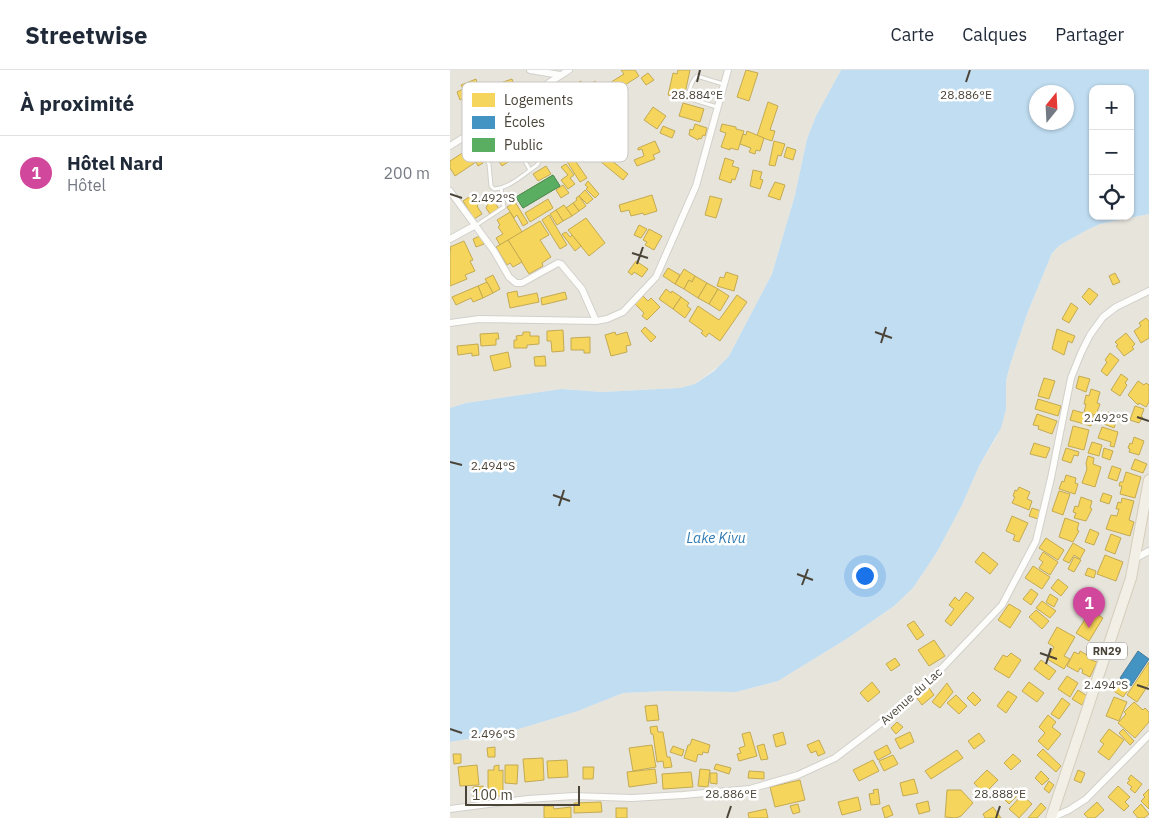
<!DOCTYPE html>
<html lang="fr">
<meta charset="utf-8">
<style>
body{margin:0;font-family:"IBM Plex Sans",sans-serif;background:#f6f6f7;color:#1f2937}
.controls{position:absolute;right:15px;top:15px;display:grid;overflow:hidden;border-radius:10px;box-shadow:0 1px 4px #0004}
.controls button{width:45px;height:45px;display:grid;place-items:center;padding:0;border:0;border-bottom:1px solid #e0e1e3;background:#fff;color:#1f2937;font:25px sans-serif}
.compass{position:absolute;left:579px;top:15px;width:45px;height:45px;border-radius:50%;background:#fff;box-shadow:0 1px 4px #0004;rotate:18deg}
.scale{position:absolute;left:15px;bottom:12px;width:115px;box-sizing:border-box;padding-left:5px;border:2px solid #4b4439;border-top:0;font-size:14px;line-height:18px;white-space:nowrap;color:#4b4439;-webkit-text-stroke:4px #fff;paint-order:stroke}
.you{position:absolute;left:414px;top:505px;width:18px;height:18px;margin:-12px;border:4px solid #fff;border-radius:50%;background:#1a73e8;box-shadow:0 0 0 8px #1a73e833}
.badge{display:grid;place-items:center;width:32px;height:32px;border-radius:50%;background:#868178;color:#fff;font-size:16px;font-weight:700}
.pin{position:absolute;translate:-50% -41px;filter:drop-shadow(0 1px 2px #0008)}
.pin::after{content:'';position:absolute;top:26px;width:18px;height:15px;background:inherit;clip-path:polygon(0 0,100% 0,50% 100%)}
.list{margin:0;padding:0;list-style:none}
h2{display:flex;justify-content:space-between;align-items:center;height:65px;margin:0;padding:0 20px;font-size:21px}
h2 small{font-size:16px;font-weight:400;color:#747a83}
.list li{display:grid;grid-template-columns:32px 1fr auto;gap:15px;align-items:center;box-sizing:border-box;height:75px;padding:0 20px;border-top:1px solid #e0e1e3}
.list b{display:block;font-size:19px;white-space:nowrap}
.list p{margin:0;font-size:16px;white-space:nowrap;color:#747a83}
.list em{font-size:16px;font-style:normal;color:#747a83}
.icon{flex:none;width:28px;height:28px;fill:none;stroke:currentColor;stroke-width:2;stroke-linecap:round;stroke-linejoin:round}
.map{position:relative;flex:none;width:699px;height:748px;overflow:hidden}
header{display:flex;align-items:center;gap:30px;box-sizing:border-box;height:70px;padding:0 25px;background:#fff;border-bottom:1px solid #e0e1e3}
header strong{font-size:24px}
nav{display:flex;gap:28px;margin-inline-start:auto;font-size:18px}
main{display:flex}
aside{flex:1;background:#fff}
.map>svg:first-child{display:block}
.residential{fill:#e7e4dc}
.water{fill:#c0ddf1;fill-rule:evenodd}
.homes{fill:#f6d55c;stroke:#c3aa52}
.schools{fill:#4393c3;stroke:#457b9a}
.public{fill:#5aae61;stroke:#568e55}
.lines{fill:none;stroke-linecap:round;stroke-linejoin:round}
.service-casing{stroke:#d2d0cb;stroke-width:5}
.minor-casing{stroke:#d2d0cb;stroke-width:8}
.primary-casing{stroke:#d6cebb;stroke-width:12}
.service{stroke:#fdfdfc;stroke-width:3}
.minor{stroke:#fdfdfc;stroke-width:6}
.primary{stroke:#f2efe6;stroke-width:10}
.ticks{fill:none;stroke:#4b4439;stroke-width:2}
.labels{text-anchor:middle;dominant-baseline:central;stroke-width:5;stroke-linejoin:round;paint-order:stroke}
.shield{fill:#fff;stroke:#817c74;stroke-width:1}
.shield-label{font-size:11px;font-weight:bold;fill:#4b4439}
.street-label{font-size:12px;fill:#4b4439;stroke:#fff}
.water-label{font-size:14px;font-style:italic;fill:#2e7ab2;stroke:#fff}
.key{fill:#fff;stroke:#c9c7c4;stroke-width:1}
.key-label{font-size:14px;fill:#4b4439}
.ticks-label{font-size:12px;text-anchor:middle;fill:#4b4439;stroke:#fff;stroke-width:5;stroke-linejoin:round;paint-order:stroke}
</style>
<header>
<strong>Streetwise</strong>
<nav><a>Carte</a><a>Calques</a><a>Partager</a></nav>
</header>
<main>
<aside>
<h2>À proximité<small></small></h2>
<ul class="list">
<li><span class="badge" style="background:#d1479c">1</span><div><b>Hôtel Nard</b><p>Hôtel</p></div><em>200 m</em></li>
</ul>
</aside>
<div class="map">
<svg width="699" height="748" viewBox="0 0 699 748">
<rect width="100%" height="100%" fill="#f4f2ee"/>
<!-- residential -->
<g class="residential">
<path d="M 0,0 L 391,0 L 366,46 L 357,69 L 345,125 L 322,204 L 279,286 L 269,296 L 245,314 L 230,318 L 152,322 L 111,319 L 16,333 L 0,338 Z"/>
<path d="M 699,144 L 699,748 L 0,748 L 0,672 L 59,662 L 128,641 L 173,623 L 215,621 L 286,622 L 328,611 L 398,568 L 444,536 L 463,518 L 487,482 L 512,435 L 529,396 L 546,368 L 556,339 L 556,311 L 560,295 L 577,244 L 602,183 L 610,175 L 637,160 L 650,154 Z"/>
</g>
<!-- water -->
<path class="water" d="M 391,0 L 699,0 L 699,144 L 650,154 L 637,160 L 610,175 L 602,183 L 577,244 L 560,295 L 556,311 L 556,339 L 551,358 L 529,396 L 512,435 L 487,482 L 463,518 L 444,536 L 398,568 L 328,611 L 286,622 L 215,621 L 173,623 L 128,641 L 59,662 L 0,672 L 0,338 L 16,333 L 111,319 L 152,322 L 230,318 L 245,314 L 264,301 L 279,286 L 322,204 L 345,125 L 357,69 L 366,46 ZM 643,19 L 680,19 L 680,146 L 643,146 ZM 586,22 L 616,22 L 616,52 L 586,52 Z"/>
<!-- homes -->
<g class="homes">
<path d="M 171,0 L 185,0 L 189,6 L 164,22 L 158,14 L 174,4 Z"/>
<path d="M 228,0 L 240,0 L 234,28 L 218,25 L 223,3 L 227,4 Z"/>
<path d="M 296,0 L 308,3 L 299,31 L 287,27 Z"/>
<path d="M 198,3 L 204,10 L 196,15 L 191,8 Z"/>
<path d="M 26,9 L 32,27 L 15,33 L 14,28 L 10,30 L 7,22 L 13,19 L 11,15 Z"/>
<path d="M 62,9 L 68,26 L 49,32 L 48,28 L 43,29 L 40,19 L 45,18 L 44,15 Z"/>
<path d="M 131,11 L 135,18 L 145,11 L 150,20 L 131,33 L 120,17 Z"/>
<path d="M 318,32 L 328,36 L 320,60 L 325,61 L 322,71 L 307,66 Z"/>
<path d="M 233,33 L 254,39 L 250,52 L 229,46 Z"/>
<path d="M 203,37 L 216,46 L 207,59 L 194,50 Z"/>
<path d="M 80,46 L 85,53 L 54,72 L 56,75 L 53,77 L 61,90 L 52,96 L 34,68 L 55,55 L 58,60 Z"/>
<path d="M 245,54 L 257,58 L 255,66 L 253,65 L 251,69 L 249,68 L 248,70 L 239,65 L 240,59 L 243,60 Z"/>
<path d="M 272,54 L 286,57 L 286,59 L 294,61 L 288,80 L 280,78 L 280,80 L 271,77 L 276,63 L 270,61 Z"/>
<path d="M 213,56 L 225,61 L 222,68 L 210,63 Z"/>
<path d="M 297,61 L 314,68 L 310,81 L 306,80 L 305,84 L 299,82 L 301,78 L 290,74 L 293,64 L 296,65 Z"/>
<path d="M 205,71 L 210,82 L 203,85 L 205,89 L 187,96 L 184,90 L 194,86 L 192,79 L 188,80 L 188,78 Z"/>
<path d="M 324,71 L 335,74 L 331,86 L 328,85 L 325,96 L 319,95 Z"/>
<path d="M 337,77 L 346,80 L 343,90 L 334,87 Z"/>
<path d="M 17,80 L 20,84 L 25,80 L 33,93 L 28,96 L 26,92 L 5,106 L 0,98 L 0,91 Z"/>
<path d="M 155,85 L 178,104 L 173,110 L 150,91 Z"/>
<path d="M 122,86 L 137,108 L 130,112 L 116,90 Z"/>
<path d="M 275,88 L 284,91 L 282,96 L 289,98 L 285,110 L 282,109 L 281,113 L 269,109 Z"/>
<path d="M 116,94 L 124,105 L 120,108 L 125,114 L 118,119 L 111,110 L 118,105 L 111,97 Z"/>
<path d="M 96,96 L 101,104 L 88,111 L 83,104 Z"/>
<path d="M 303,100 L 312,102 L 310,109 L 313,110 L 310,119 L 300,116 Z"/>
<path d="M 138,111 L 149,124 L 145,128 L 136,119 L 138,117 L 135,115 Z"/>
<path d="M 325,112 L 335,115 L 330,130 L 318,126 Z"/>
<path d="M 113,115 L 119,123 L 111,128 L 106,120 Z"/>
<path d="M 135,120 L 143,129 L 137,134 L 129,126 Z"/>
<path d="M 22,125 L 29,134 L 27,136 L 32,144 L 24,149 L 13,131 Z"/>
<path d="M 202,125 L 207,141 L 194,145 L 193,143 L 181,146 L 179,140 L 171,142 L 169,135 Z"/>
<path d="M 129,126 L 136,136 L 129,141 L 123,133 L 127,130 L 126,128 Z"/>
<path d="M 260,126 L 272,129 L 266,148 L 255,145 Z"/>
<path d="M 41,127 L 49,139 L 40,144 L 36,138 Z"/>
<path d="M 98,129 L 103,138 L 80,152 L 75,143 Z"/>
<path d="M 65,132 L 78,153 L 73,156 L 67,145 L 64,148 L 57,137 Z"/>
<path d="M 123,133 L 129,141 L 122,146 L 116,138 Z"/>
<path d="M 114,135 L 122,146 L 113,151 L 106,140 Z"/>
<path d="M 106,140 L 113,151 L 107,155 L 100,144 Z"/>
<path d="M 60,142 L 72,162 L 50,175 L 46,168 L 53,164 L 48,157 L 50,155 L 47,150 Z"/>
<path d="M 99,145 L 117,175 L 110,179 L 92,150 Z"/>
<path d="M 136,148 L 155,173 L 139,186 L 118,160 Z"/>
<path d="M 90,151 L 99,165 L 90,170 L 101,187 L 92,193 L 93,196 L 79,204 L 58,170 Z"/>
<path d="M 189,155 L 197,159 L 191,168 L 184,165 Z"/>
<path d="M 199,159 L 212,166 L 204,180 L 195,175 L 197,172 L 193,170 Z"/>
<path d="M 116,162 L 120,167 L 122,165 L 131,176 L 125,181 L 112,164 Z"/>
<path d="M 30,166 L 34,174 L 26,177 L 23,169 Z"/>
<path d="M 58,170 L 72,192 L 63,197 L 60,193 L 57,195 L 46,177 Z"/>
<path d="M 14,171 L 23,190 L 20,191 L 25,201 L 15,205 L 17,209 L 0,216 L 0,181 L 1,180 L 0,177 Z"/>
<path d="M 186,191 L 198,199 L 192,207 L 184,202 L 182,205 L 178,202 Z"/>
<path d="M 218,198 L 230,205 L 225,214 L 213,206 Z"/>
<path d="M 234,199 L 245,206 L 242,212 L 239,210 L 234,219 L 225,214 Z"/>
<path d="M 276,202 L 288,206 L 284,221 L 267,216 L 270,207 L 274,208 Z"/>
<path d="M 665,203 L 670,212 L 663,215 L 659,206 Z"/>
<path d="M 43,205 L 50,219 L 43,223 L 35,209 Z"/>
<path d="M 245,206 L 257,213 L 248,228 L 234,219 L 239,210 L 242,212 Z"/>
<path d="M 37,212 L 43,223 L 33,228 L 28,216 Z"/>
<path d="M 257,213 L 268,219 L 259,234 L 248,228 Z"/>
<path d="M 28,216 L 33,228 L 23,232 L 21,228 L 6,235 L 2,227 Z"/>
<path d="M 639,218 L 648,225 L 640,235 L 632,227 Z"/>
<path d="M 216,219 L 221,223 L 222,221 L 231,227 L 223,239 L 209,229 Z"/>
<path d="M 268,219 L 279,226 L 270,241 L 259,234 Z"/>
<path d="M 67,221 L 68,227 L 87,223 L 89,232 L 60,238 L 57,223 Z"/>
<path d="M 115,222 L 117,229 L 92,235 L 91,228 Z"/>
<path d="M 287,225 L 297,232 L 270,271 L 259,263 L 256,267 L 251,263 L 253,261 L 239,251 L 248,236 L 269,250 Z"/>
<path d="M 193,226 L 198,231 L 201,228 L 210,237 L 197,250 L 192,246 L 194,243 L 185,234 Z"/>
<path d="M 231,227 L 239,233 L 237,236 L 241,239 L 235,248 L 223,239 Z"/>
<path d="M 621,233 L 628,238 L 619,253 L 612,249 Z"/>
<path d="M 696,248 L 699,251 L 699,268 L 691,273 L 684,261 L 691,256 L 689,253 Z"/>
<path d="M 195,257 L 206,267 L 201,272 L 191,261 Z"/>
<path d="M 607,259 L 625,266 L 622,273 L 618,271 L 614,285 L 602,279 Z"/>
<path d="M 113,260 L 114,281 L 102,282 L 101,271 L 97,271 L 97,261 Z"/>
<path d="M 73,262 L 80,262 L 80,266 L 89,266 L 89,274 L 77,275 L 77,278 L 64,278 L 64,270 L 67,270 L 66,266 L 73,265 Z"/>
<path d="M 165,262 L 166,265 L 177,262 L 181,275 L 176,276 L 177,282 L 161,286 L 155,265 Z"/>
<path d="M 48,263 L 49,269 L 46,269 L 46,275 L 31,276 L 30,264 Z"/>
<path d="M 676,263 L 685,274 L 682,277 L 684,279 L 674,286 L 666,276 L 668,275 L 665,272 Z"/>
<path d="M 140,267 L 140,283 L 134,283 L 134,280 L 121,280 L 121,268 Z"/>
<path d="M 28,274 L 29,285 L 22,286 L 22,283 L 8,285 L 7,276 Z"/>
<path d="M 58,282 L 61,297 L 44,301 L 40,286 Z"/>
<path d="M 660,283 L 669,290 L 657,306 L 651,301 L 657,292 L 655,290 Z"/>
<path d="M 95,286 L 96,296 L 85,296 L 84,287 Z"/>
<path d="M 671,304 L 678,309 L 675,313 L 677,315 L 670,326 L 661,320 Z"/>
<path d="M 629,306 L 640,309 L 636,322 L 626,318 Z"/>
<path d="M 594,308 L 605,311 L 599,329 L 588,326 Z"/>
<path d="M 688,311 L 694,315 L 696,313 L 699,315 L 699,332 L 696,337 L 689,333 L 688,335 L 678,325 Z"/>
<path d="M 641,319 L 650,322 L 647,333 L 650,334 L 646,345 L 634,342 L 636,334 L 634,334 L 636,325 L 639,326 Z"/>
<path d="M 588,329 L 611,336 L 608,346 L 585,339 Z"/>
<path d="M 685,336 L 694,339 L 691,347 L 693,347 L 689,353 L 680,350 Z"/>
<path d="M 623,340 L 644,346 L 641,356 L 620,350 Z"/>
<path d="M 658,342 L 668,346 L 664,358 L 654,354 Z"/>
<path d="M 587,344 L 607,351 L 602,364 L 588,359 L 589,356 L 583,355 Z"/>
<path d="M 623,356 L 639,360 L 634,380 L 618,376 Z"/>
<path d="M 652,357 L 668,362 L 664,377 L 660,376 L 661,372 L 648,368 Z"/>
<path d="M 684,367 L 694,371 L 689,385 L 679,382 L 680,379 L 678,378 L 680,373 L 682,374 Z"/>
<path d="M 642,372 L 652,375 L 649,386 L 638,383 Z"/>
<path d="M 584,373 L 600,378 L 596,388 L 580,384 Z"/>
<path d="M 616,378 L 629,382 L 628,386 L 624,385 L 621,393 L 612,390 Z"/>
<path d="M 654,378 L 663,381 L 660,390 L 652,387 Z"/>
<path d="M 638,386 L 644,388 L 643,394 L 651,397 L 645,417 L 632,413 L 637,399 L 636,393 Z"/>
<path d="M 685,389 L 697,394 L 693,403 L 681,399 Z"/>
<path d="M 662,396 L 671,399 L 667,411 L 658,408 Z"/>
<path d="M 676,402 L 691,407 L 685,428 L 670,424 L 672,416 L 669,416 L 670,412 L 673,412 Z"/>
<path d="M 616,405 L 626,408 L 625,413 L 628,414 L 625,424 L 609,419 L 612,411 L 614,412 Z"/>
<path d="M 569,417 L 580,422 L 577,429 L 582,431 L 579,440 L 562,433 L 565,427 L 563,426 L 565,420 L 567,421 Z"/>
<path d="M 609,421 L 620,424 L 613,445 L 602,441 Z"/>
<path d="M 653,423 L 662,426 L 659,434 L 650,431 Z"/>
<path d="M 631,427 L 642,431 L 640,438 L 642,439 L 636,451 L 624,448 L 626,443 L 623,442 L 625,436 L 628,437 Z"/>
<path d="M 672,428 L 684,431 L 679,450 L 684,452 L 680,466 L 656,459 L 661,445 L 667,446 L 669,439 L 666,439 L 668,432 L 671,433 Z"/>
<path d="M 582,438 L 591,441 L 588,449 L 579,446 Z"/>
<path d="M 562,446 L 578,453 L 569,472 L 563,470 L 565,465 L 556,461 Z"/>
<path d="M 615,448 L 629,453 L 627,460 L 629,461 L 623,472 L 609,467 Z"/>
<path d="M 640,459 L 649,463 L 644,475 L 635,472 Z"/>
<path d="M 661,464 L 671,468 L 665,484 L 655,480 Z"/>
<path d="M 596,468 L 614,480 L 608,490 L 589,478 Z"/>
<path d="M 623,473 L 635,480 L 630,489 L 624,485 L 619,493 L 613,490 Z"/>
<path d="M 533,482 L 548,494 L 540,504 L 525,492 Z"/>
<path d="M 593,482 L 608,492 L 600,505 L 589,498 L 593,492 L 589,489 Z"/>
<path d="M 655,485 L 673,492 L 666,511 L 647,504 Z"/>
<path d="M 624,487 L 631,490 L 624,502 L 618,499 Z"/>
<path d="M 583,496 L 600,507 L 592,519 L 575,508 Z"/>
<path d="M 638,498 L 646,501 L 644,508 L 635,505 Z"/>
<path d="M 608,509 L 618,517 L 611,526 L 601,518 Z"/>
<path d="M 581,519 L 588,524 L 581,535 L 573,529 Z"/>
<path d="M 516,522 L 524,528 L 501,556 L 495,551 L 504,539 L 499,535 L 505,527 L 509,531 Z"/>
<path d="M 600,524 L 608,529 L 604,537 L 596,532 Z"/>
<path d="M 592,531 L 606,541 L 600,548 L 586,538 Z"/>
<path d="M 559,534 L 571,541 L 560,558 L 548,550 Z"/>
<path d="M 586,540 L 599,551 L 592,559 L 579,547 Z"/>
<path d="M 641,540 L 653,548 L 639,571 L 626,563 Z"/>
<path d="M 464,551 L 474,565 L 467,570 L 457,555 Z"/>
<path d="M 607,557 L 625,567 L 614,586 L 620,589 L 614,599 L 597,589 L 604,577 L 598,573 Z"/>
<path d="M 484,570 L 495,586 L 479,596 L 468,580 Z"/>
<path d="M 630,581 L 643,588 L 641,590 L 647,592 L 640,607 L 632,603 L 633,600 L 630,598 L 628,602 L 617,596 L 624,582 L 629,584 Z"/>
<path d="M 561,583 L 571,590 L 559,608 L 544,599 L 553,585 L 557,587 Z"/>
<path d="M 445,588 L 450,595 L 441,601 L 436,594 Z"/>
<path d="M 591,590 L 606,601 L 599,610 L 584,599 Z"/>
<path d="M 699,592 L 699,614 L 687,632 L 677,625 Z"/>
<path d="M 617,606 L 628,613 L 620,627 L 608,619 Z"/>
<path d="M 667,611 L 679,619 L 673,627 L 662,620 Z"/>
<path d="M 422,612 L 430,622 L 418,632 L 410,623 Z"/>
<path d="M 579,612 L 594,623 L 587,632 L 572,621 Z"/>
<path d="M 497,613 L 503,622 L 490,638 L 482,632 Z"/>
<path d="M 479,618 L 484,625 L 472,635 L 467,628 Z"/>
<path d="M 628,620 L 637,626 L 632,635 L 622,629 Z"/>
<path d="M 558,621 L 567,627 L 556,643 L 547,636 Z"/>
<path d="M 523,622 L 531,630 L 525,636 L 517,628 Z"/>
<path d="M 506,625 L 517,636 L 509,644 L 497,633 Z"/>
<path d="M 664,627 L 677,632 L 669,651 L 656,646 Z"/>
<path d="M 612,628 L 620,634 L 609,649 L 601,644 Z"/>
<path d="M 684,632 L 693,640 L 695,638 L 699,642 L 699,652 L 685,668 L 668,653 L 676,644 L 674,642 Z"/>
<path d="M 207,635 L 209,650 L 197,651 L 195,636 Z"/>
<path d="M 598,645 L 606,652 L 602,657 L 611,664 L 598,680 L 588,671 L 595,663 L 589,657 Z"/>
<path d="M 447,652 L 453,657 L 446,664 L 441,658 Z"/>
<path d="M 207,656 L 208,662 L 213,662 L 217,687 L 220,687 L 222,697 L 214,698 L 213,691 L 207,692 L 203,664 L 201,664 L 200,657 Z"/>
<path d="M 659,659 L 674,670 L 659,690 L 648,682 L 654,674 L 650,671 Z"/>
<path d="M 673,659 L 684,671 L 680,675 L 669,663 Z"/>
<path d="M 300,662 L 307,686 L 289,691 L 287,684 L 291,683 L 289,678 L 295,676 L 292,664 Z"/>
<path d="M 333,662 L 336,674 L 326,677 L 323,665 Z"/>
<path d="M 460,662 L 464,672 L 450,679 L 445,669 Z"/>
<path d="M 529,663 L 535,671 L 524,679 L 518,671 Z"/>
<path d="M 242,669 L 260,675 L 258,683 L 253,682 L 252,685 L 248,684 L 246,692 L 234,688 L 238,675 L 240,675 Z"/>
<path d="M 369,670 L 375,683 L 368,686 L 366,681 L 361,683 L 357,675 Z"/>
<path d="M 314,674 L 318,689 L 311,690 L 307,676 Z"/>
<path d="M 202,675 L 206,697 L 183,701 L 179,678 Z"/>
<path d="M 437,675 L 441,683 L 428,690 L 424,682 Z"/>
<path d="M 223,676 L 234,680 L 232,686 L 220,682 Z"/>
<path d="M 45,677 L 45,687 L 38,687 L 37,678 Z"/>
<path d="M 593,679 L 611,696 L 606,702 L 587,685 Z"/>
<path d="M 507,680 L 513,688 L 481,709 L 475,701 Z"/>
<path d="M 3,684 L 11,684 L 11,693 L 4,694 Z"/>
<path d="M 563,684 L 571,691 L 561,700 L 554,693 Z"/>
<path d="M 443,685 L 448,694 L 434,701 L 429,691 Z"/>
<path d="M 93,688 L 94,710 L 75,712 L 73,689 Z"/>
<path d="M 117,690 L 118,707 L 98,708 L 97,691 Z"/>
<path d="M 423,690 L 429,701 L 409,711 L 403,700 Z"/>
<path d="M 266,694 L 281,698 L 279,704 L 264,699 Z"/>
<path d="M 27,695 L 29,715 L 10,716 L 8,697 Z"/>
<path d="M 49,695 L 49,701 L 53,700 L 53,726 L 38,726 L 38,700 L 44,700 L 44,696 Z"/>
<path d="M 55,695 L 68,695 L 67,714 L 55,713 Z"/>
<path d="M 133,697 L 144,697 L 143,709 L 133,709 Z"/>
<path d="M 205,699 L 207,713 L 179,717 L 177,702 Z"/>
<path d="M 250,699 L 260,700 L 258,717 L 248,716 Z"/>
<path d="M 537,700 L 548,710 L 534,724 L 524,713 Z"/>
<path d="M 628,700 L 635,703 L 631,713 L 624,710 Z"/>
<path d="M 299,701 L 314,702 L 314,709 L 298,708 Z"/>
<path d="M 591,701 L 599,709 L 592,715 L 585,708 Z"/>
<path d="M 241,702 L 243,717 L 213,719 L 212,704 Z"/>
<path d="M 260,703 L 267,703 L 267,714 L 260,713 Z"/>
<path d="M 681,705 L 692,714 L 685,723 L 680,719 L 682,717 L 677,713 L 680,710 L 678,709 Z"/>
<path d="M 464,709 L 468,723 L 453,726 L 450,713 Z"/>
<path d="M 350,710 L 355,730 L 325,737 L 320,717 Z"/>
<path d="M 599,711 L 604,715 L 599,723 L 594,719 Z"/>
<path d="M 33,716 L 34,727 L 24,728 L 23,717 Z"/>
<path d="M 668,716 L 680,727 L 675,732 L 679,736 L 674,741 L 658,727 Z"/>
<path d="M 563,718 L 569,724 L 559,734 L 553,728 Z"/>
<path d="M 428,719 L 430,734 L 421,735 L 419,724 L 424,723 L 423,720 Z"/>
<path d="M 699,719 L 699,739 L 691,731 L 695,727 L 693,725 Z"/>
<path d="M 497,720 L 511,720 L 523,733 L 511,746 L 506,748 L 495,747 Z"/>
<path d="M 572,725 L 582,734 L 569,748 L 559,739 Z"/>
<path d="M 408,727 L 411,740 L 392,745 L 388,732 Z"/>
<path d="M 478,731 L 480,741 L 469,744 L 466,734 Z"/>
<path d="M 151,732 L 152,742 L 124,743 L 124,733 Z"/>
<path d="M 647,732 L 654,740 L 645,748 L 638,748 L 634,744 Z"/>
<path d="M 591,733 L 596,738 L 587,748 L 578,748 Z"/>
<path d="M 348,734 L 350,742 L 343,744 L 340,736 Z"/>
<path d="M 691,734 L 699,744 L 694,748 L 688,748 L 683,742 Z"/>
<path d="M 439,735 L 443,745 L 435,748 L 432,738 Z"/>
<path d="M 94,736 L 103,736 L 104,739 L 121,737 L 121,748 L 94,748 Z"/>
<path d="M 543,737 L 551,748 L 535,748 L 533,744 Z"/>
<rect x="166" y="738" width="11" height="10"/>
<path d="M 316,739 L 318,748 L 299,748 L 298,743 Z"/>
</g>
<!-- schools -->
<path class="schools" d="M 688,581 L 699,589 L 681,616 L 670,608 Z"/>
<!-- public -->
<g class="public">
<path d="M 103,105 L 110,116 L 73,138 L 66,127 Z"/>
<path d="M 103,105 L 110,116 L 73,138 L 66,127 Z"/>
</g>
<g class="lines">
<defs>
<g id="service">
<path d="M 267,37 L 241,29 L 238,28 C 239,21 241,11 247,6 L 273,14"/>
<path d="M 21,63 L 39,94 L 41,116 L 44,119 C 60,118 74,104 87,95 L 89,92 L 74,68 L 72,67 L 66,71 L 65,74 L 80,100"/>
<path d="M 25,156 L 54,137 L 51,118"/>
</g>
<g id="minor">
<path d="M 80,0 L 110,5"/>
<path d="M 0,76 L 119,0"/>
<path d="M 0,121 L 44,181 L 59,207 L 66,213 L 72,213 L 108,193 L 111,194 L 132,219 L 146,251"/>
<path d="M 0,169 L 24,156"/>
<path d="M 0,253 L 29,249 L 146,251 L 157,249 L 173,242 L 206,207 L 246,116 L 278,0"/>
<path d="M 686,488 L 699,481"/>
<path d="M 0,739 L 78,729 L 124,726 L 182,728 L 233,725 L 300,719 L 348,705 L 385,688 L 435,650 L 493,597 L 552,535 L 586,471 L 601,408 L 621,308 L 631,283 L 640,265 L 653,247 L 666,237 L 699,221"/>
<path d="M 601,748 L 619,740 L 636,729 L 699,665"/>
</g>
<path id="primary" d="M 601,748 L 681,508 L 699,410"/>
</defs>
<!-- service casing -->
<use href="#service" class="service-casing"/>
<!-- minor casing -->
<use href="#minor" class="minor-casing"/>
<!-- primary casing -->
<use href="#primary" class="primary-casing"/>
<!-- service -->
<use href="#service" class="service"/>
<!-- minor -->
<use href="#minor" class="minor"/>
<!-- primary -->
<use href="#primary" class="primary"/>
</g>
<!-- ticks -->
<path class="ticks" d="M 247,12 L 250,0M 516,12 L 520,0M 0,124 L 12,128M 182,183 L 198,188M 187,194 L 193,177M 425,262 L 442,268M 431,273 L 436,257M 687,347 L 699,351M 0,392 L 12,395M 103,425 L 120,431M 109,436 L 114,420M 347,504 L 363,510M 352,515 L 358,499M 590,583 L 607,589M 596,594 L 601,578M 687,615 L 699,619M 0,659 L 12,663M 277,748 L 281,736M 546,748 L 550,736"/>
<g class="labels">
<!-- shield labels -->
<rect class="shield" x="637" y="572.5" width="40" height="17" rx="4"/>
<g class="shield-label">
<text x="657" y="581">RN29</text>
</g>
<!-- street labels -->
<g class="street-label">
<text transform="translate(461 626) rotate(-42)">Avenue du Lac</text>
</g>
<!-- water labels -->
<g class="water-label">
<text x="266" y="468">Lake Kivu</text>
</g>
</g>
<!-- legend -->
<rect x="12" y="12" width="166" height="80" rx="8" class="key"/>
<rect x="22" y="23" width="23" height="14" fill="#f6d55c"/>
<rect x="22" y="46" width="23" height="13" fill="#4393c3"/>
<rect x="22" y="68" width="23" height="14" fill="#5aae61"/>
<g class="key-label">
<text x="54" y="35">Logements</text>
<text x="54" y="57">Écoles</text>
<text x="54" y="80">Public</text>
</g>
<g class="ticks-label">
<text x="247" y="29">28.884°E</text>
<text x="516" y="29">28.886°E</text>
<text x="43" y="132">2.492°S</text>
<text x="656" y="352">2.492°S</text>
<text x="43" y="400">2.494°S</text>
<text x="656" y="619">2.494°S</text>
<text x="43" y="668">2.496°S</text>
<text x="281" y="728">28.886°E</text>
<text x="550" y="728">28.888°E</text>
</g>
</svg>
<div class="controls">
<button>+</button>
<button>−</button>
<button><svg class="icon" aria-label="locate" viewBox="0 0 24 24"><circle cx="12" cy="12" r="6"/><path d="M12 2v4M12 18v4M2 12h4M18 12h4"/></svg></button>
</div>
<svg class="compass" viewBox="-18 -18 36 36"><path d="M0-13l5 13h-10z" fill="#e53935"/><path d="M0 13l5-13h-10z" fill="#747a83"/></svg>
<div class="scale">100 m</div>
<div class="you"></div>
<div class="pin badge" style="left:639px;top:558px;background:#d1479c">1</div>
</div>
</main>
